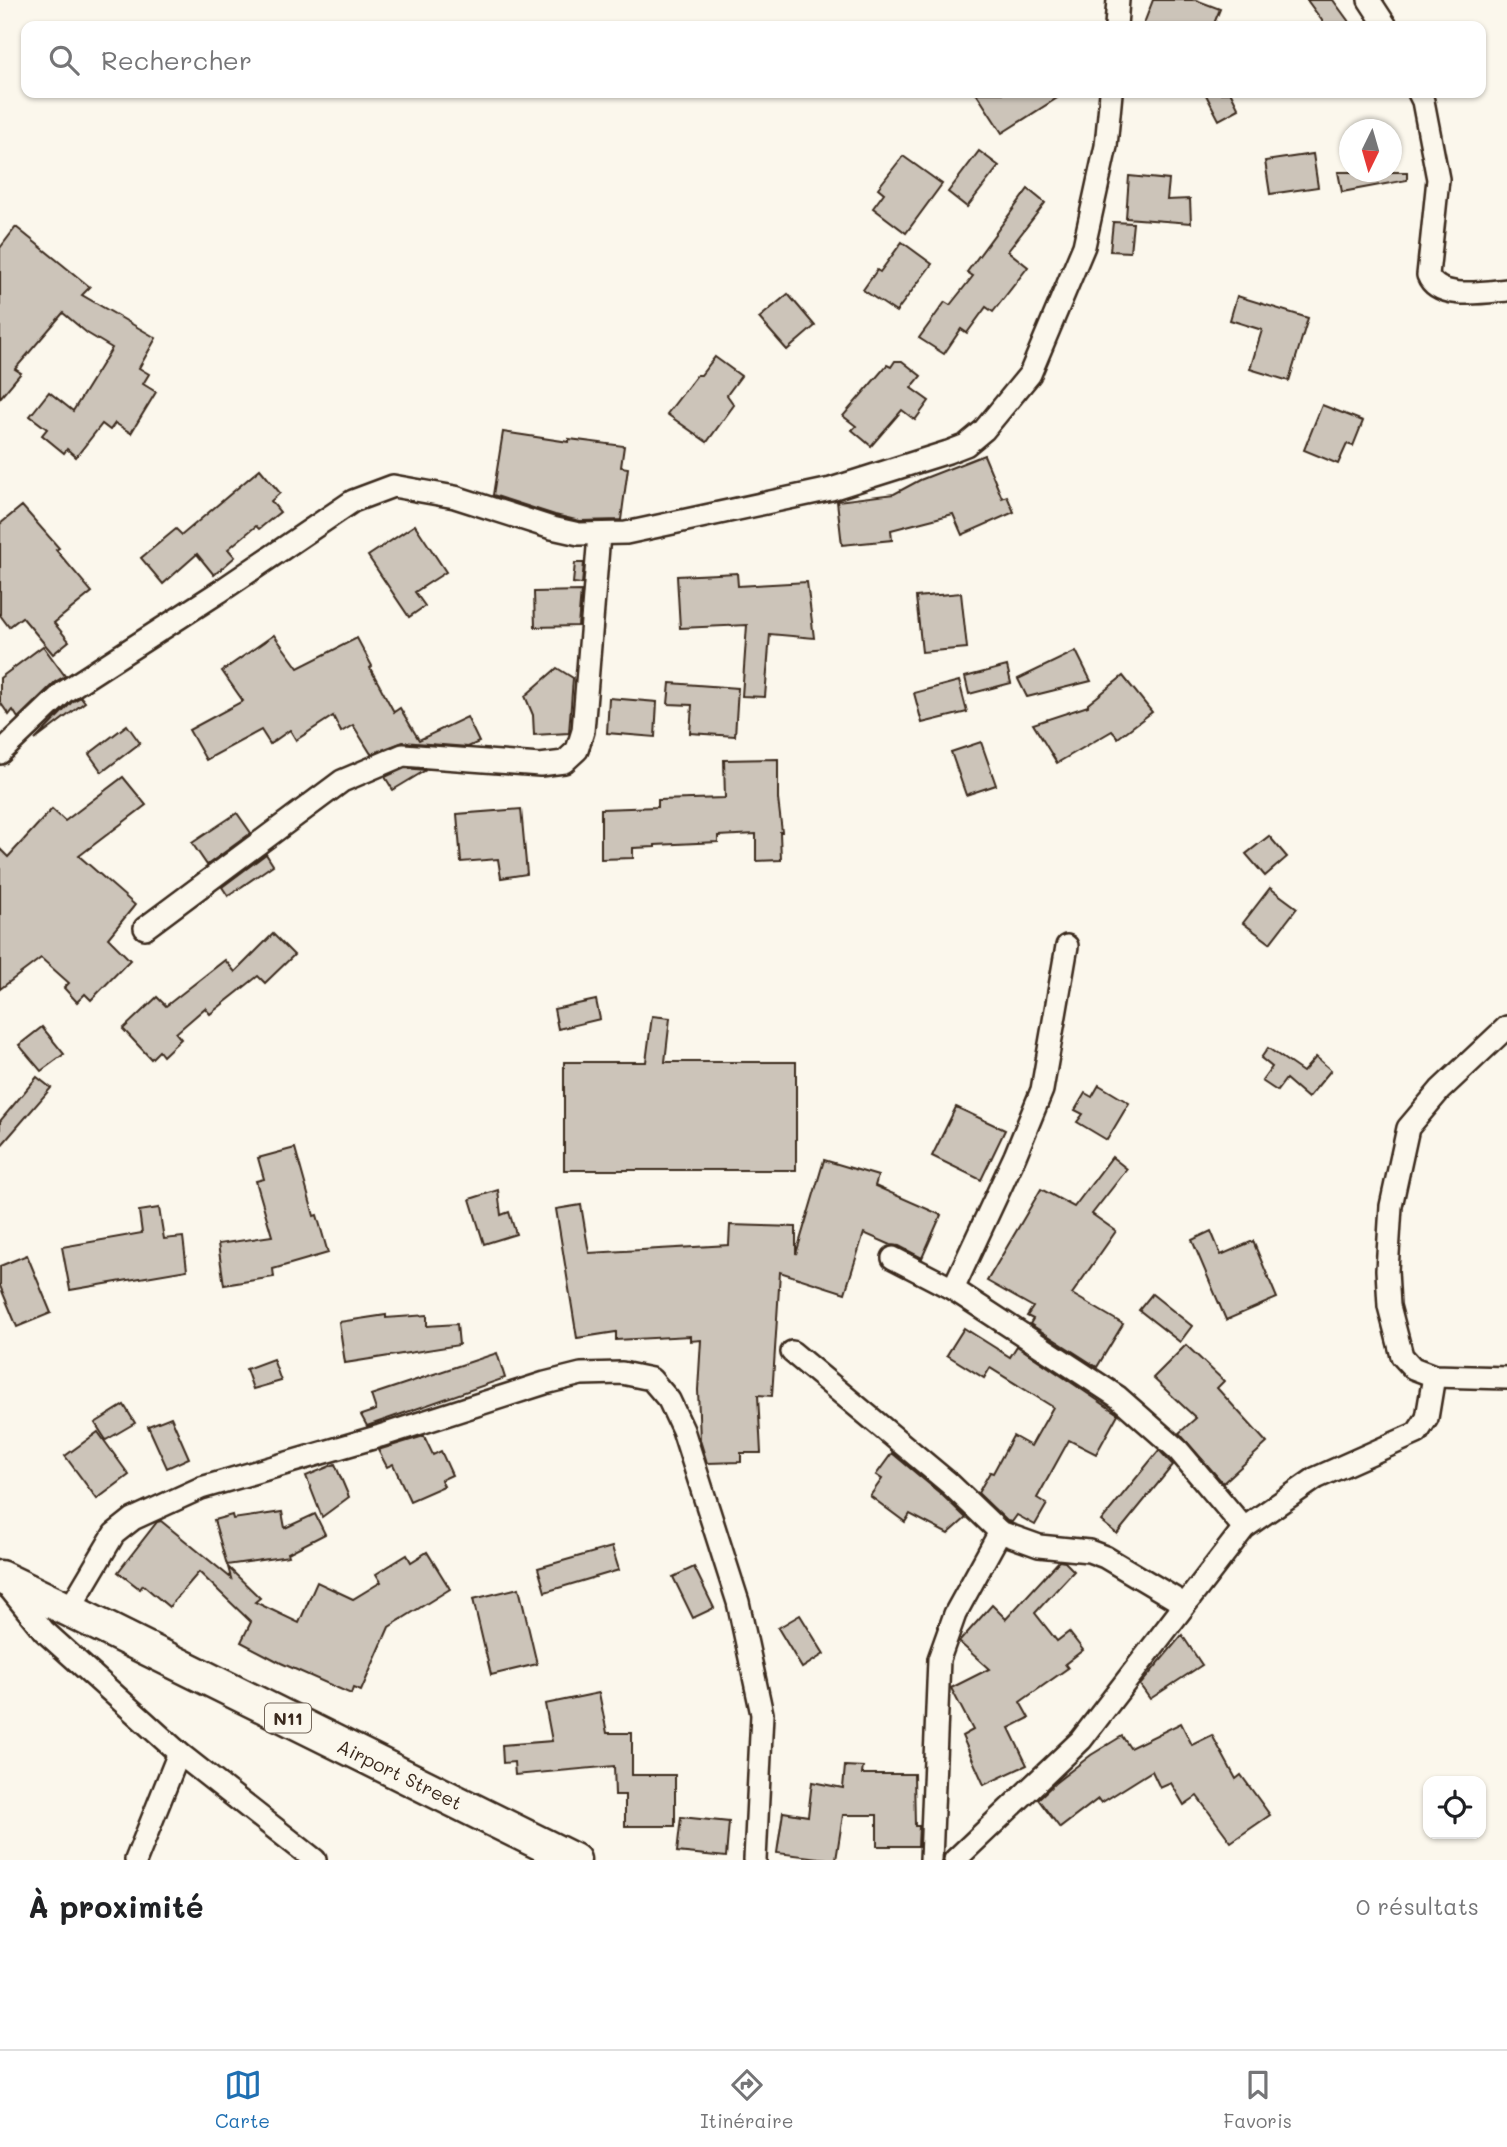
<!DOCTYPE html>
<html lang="fr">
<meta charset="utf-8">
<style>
body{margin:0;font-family:Mali,sans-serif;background:#f2f2f2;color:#202124}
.controls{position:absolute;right:21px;bottom:21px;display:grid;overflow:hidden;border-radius:14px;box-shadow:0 2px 5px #0004}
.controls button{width:63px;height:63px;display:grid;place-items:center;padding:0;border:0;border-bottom:2px solid #e0e0e0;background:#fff;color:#202124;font:35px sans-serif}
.compass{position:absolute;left:1339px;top:119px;width:63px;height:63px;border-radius:50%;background:#fff;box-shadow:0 2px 5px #0004;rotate:185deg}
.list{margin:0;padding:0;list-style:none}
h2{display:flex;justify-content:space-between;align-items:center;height:91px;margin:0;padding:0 28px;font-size:30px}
h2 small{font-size:23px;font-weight:400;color:#757577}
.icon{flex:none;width:38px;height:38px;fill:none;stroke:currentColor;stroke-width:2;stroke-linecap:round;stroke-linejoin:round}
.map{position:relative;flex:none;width:1507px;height:1860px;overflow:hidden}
.search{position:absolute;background:#fff;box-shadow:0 2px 5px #0004;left:21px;right:21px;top:21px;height:77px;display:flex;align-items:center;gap:18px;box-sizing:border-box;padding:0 24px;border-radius:14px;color:#757577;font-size:26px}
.sheet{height:189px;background:#fff}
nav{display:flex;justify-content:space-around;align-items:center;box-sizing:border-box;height:98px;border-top:2px solid #e0e0e0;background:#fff;font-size:19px;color:#757577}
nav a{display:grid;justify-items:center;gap:4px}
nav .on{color:#1f6fb2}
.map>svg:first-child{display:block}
.building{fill:#ccc4b9;stroke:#3b2a1e;stroke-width:2}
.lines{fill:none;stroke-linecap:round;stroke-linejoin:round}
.minor-casing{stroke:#3b2a1e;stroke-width:26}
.highway-casing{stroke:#3b2a1e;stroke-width:37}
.minor{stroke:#fbf7ec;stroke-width:21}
.highway{stroke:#fbf7ec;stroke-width:32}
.labels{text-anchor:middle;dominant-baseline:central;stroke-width:7;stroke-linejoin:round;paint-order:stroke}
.shield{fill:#fbf7ec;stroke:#75685c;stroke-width:2}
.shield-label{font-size:18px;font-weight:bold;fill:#3b2a1e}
.street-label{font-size:19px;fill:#3b2a1e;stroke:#fbf7ec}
</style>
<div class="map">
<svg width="1507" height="1860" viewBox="0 0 1507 1860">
<rect width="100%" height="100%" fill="#fbf7ec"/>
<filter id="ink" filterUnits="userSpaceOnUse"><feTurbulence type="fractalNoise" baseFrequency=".0143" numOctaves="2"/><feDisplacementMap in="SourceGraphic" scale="14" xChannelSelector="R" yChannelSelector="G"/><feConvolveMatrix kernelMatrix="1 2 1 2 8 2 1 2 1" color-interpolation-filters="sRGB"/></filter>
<g filter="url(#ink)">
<!-- building -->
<g class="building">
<path d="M 1153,0 L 1196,0 L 1220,9 L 1213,26 L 1143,26 Z"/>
<path d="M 1307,0 L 1333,0 L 1352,26 L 1326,26 Z"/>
<path d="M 976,93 L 1065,93 L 1002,133 Z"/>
<path d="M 1205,93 L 1231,93 L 1239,109 L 1219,120 Z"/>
<path d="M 979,151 L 999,166 L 967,207 L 948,192 Z"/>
<path d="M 1313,154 L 1318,187 L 1270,194 L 1265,161 Z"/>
<path d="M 903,156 L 942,184 L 906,233 L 873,208 L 884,193 L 878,188 Z"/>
<path d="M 1338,172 L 1407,172 L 1407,180 L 1342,192 Z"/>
<path d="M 1129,176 L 1169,180 L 1167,200 L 1190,199 L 1191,223 L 1126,218 Z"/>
<path d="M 1028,189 L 1045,203 L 1008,251 L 1028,267 L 993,312 L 986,307 L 967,333 L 961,329 L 944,354 L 919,338 L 945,302 L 950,305 L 973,276 L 967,272 Z"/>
<path d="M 1113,222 L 1133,223 L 1130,252 L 1110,251 Z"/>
<path d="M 16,227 L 90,287 L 82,295 L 156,338 L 139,368 L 149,374 L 143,384 L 156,392 L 131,433 L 115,423 L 110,430 L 102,424 L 76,457 L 67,449 L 64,453 L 42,435 L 47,429 L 30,416 L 49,392 L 73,411 L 112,348 L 87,333 L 63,313 L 15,369 L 21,373 L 0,398 L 0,248 Z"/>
<path d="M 902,242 L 932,264 L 896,312 L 863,290 L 877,270 L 880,272 Z"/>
<path d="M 788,294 L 815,326 L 787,350 L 759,318 Z"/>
<path d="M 1237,296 L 1308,318 L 1289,381 L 1250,369 L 1262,330 L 1230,320 Z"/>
<path d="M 715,357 L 741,376 L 727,395 L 734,405 L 707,442 L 667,414 L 697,375 L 701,375 Z"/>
<path d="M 895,361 L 902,361 L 921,376 L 911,388 L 929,401 L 915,420 L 902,410 L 871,446 L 852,430 L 856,426 L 843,416 L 887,365 L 891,367 Z"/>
<path d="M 1322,405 L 1363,421 L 1353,446 L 1347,444 L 1338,464 L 1304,450 Z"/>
<path d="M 503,432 L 569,442 L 569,439 L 624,446 L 621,467 L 628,468 L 621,520 L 580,521 L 555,515 L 493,495 Z"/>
<path d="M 984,455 L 1002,498 L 1007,496 L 1014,512 L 962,535 L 953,514 L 891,530 L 892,540 L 842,545 L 837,501 L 894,494 L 920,480 Z"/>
<path d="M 260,469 L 280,493 L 271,501 L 280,512 L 259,529 L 256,526 L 228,549 L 235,557 L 214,575 L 197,554 L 163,584 L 141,558 L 176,529 L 182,535 Z"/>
<path d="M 22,506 L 59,548 L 56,550 L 92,592 L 54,623 L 69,641 L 53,654 L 22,617 L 9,627 L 0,615 L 0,524 Z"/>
<path d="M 415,525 L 446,572 L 415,592 L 425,606 L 409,617 L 368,556 Z"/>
<path d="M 575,563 L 584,563 L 582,584 L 573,583 Z"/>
<path d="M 737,573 L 738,586 L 807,582 L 814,638 L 770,634 L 765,697 L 742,696 L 747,625 L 680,628 L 677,576 Z"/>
<path d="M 581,591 L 578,626 L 535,627 L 534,592 Z"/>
<path d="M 961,593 L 967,648 L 922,652 L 916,597 Z"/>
<path d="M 274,635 L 298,668 L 357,638 L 372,666 L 370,668 L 394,712 L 400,708 L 419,740 L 467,717 L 479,742 L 468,747 L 403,742 L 371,754 L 353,725 L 341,732 L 333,716 L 296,740 L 290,730 L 270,744 L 261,730 L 206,760 L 189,730 L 243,701 L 222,671 Z"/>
<path d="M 43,646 L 65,676 L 55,682 L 18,718 L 13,710 L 9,715 L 0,702 L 0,678 Z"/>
<path d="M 1076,651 L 1091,681 L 1027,697 L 1018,679 Z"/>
<path d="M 1007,666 L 1011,683 L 969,694 L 965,677 Z"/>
<path d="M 557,668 L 573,678 L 569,733 L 534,735 L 533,715 L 525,696 Z"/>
<path d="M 1123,676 L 1152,712 L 1118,738 L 1112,731 L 1057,763 L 1033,724 L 1088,706 L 1088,704 Z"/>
<path d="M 959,681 L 967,712 L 922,723 L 914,693 Z"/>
<path d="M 670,683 L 738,688 L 735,736 L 690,733 L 692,705 L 668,704 Z"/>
<path d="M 81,697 L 85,702 L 35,740 L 72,702 Z"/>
<path d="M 609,698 L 657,702 L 655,737 L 607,733 Z"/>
<path d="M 127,725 L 140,743 L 102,772 L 89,754 Z"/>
<path d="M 981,742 L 996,785 L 966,795 L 951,752 Z"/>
<path d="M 778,759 L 778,799 L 782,832 L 780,832 L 781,860 L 756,861 L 756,834 L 718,836 L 718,842 L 655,845 L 655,847 L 633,848 L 633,858 L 601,859 L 601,809 L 658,807 L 658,800 L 725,798 L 724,760 Z"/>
<path d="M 405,768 L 426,770 L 393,790 L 385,777 Z"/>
<path d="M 123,777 L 146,805 L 79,856 L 135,905 L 108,938 L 130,960 L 91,1000 L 85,994 L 77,1002 L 64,988 L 69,983 L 41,958 L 0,989 L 0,849 L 8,857 L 52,809 L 65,821 Z"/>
<path d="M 521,809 L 527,874 L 501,878 L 498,859 L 461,862 L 457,814 Z"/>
<path d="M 237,813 L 251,833 L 207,865 L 192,843 Z"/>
<path d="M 1269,836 L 1287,857 L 1265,876 L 1246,854 Z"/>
<path d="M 266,854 L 273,865 L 228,896 L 222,887 Z"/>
<path d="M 1270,888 L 1297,908 L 1270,943 L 1243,923 Z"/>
<path d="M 273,934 L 294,955 L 265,983 L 258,976 L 210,1014 L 205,1008 L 176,1033 L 181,1039 L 163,1056 L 159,1051 L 151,1059 L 123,1029 L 157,997 L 166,1006 L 225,960 L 235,972 Z"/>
<path d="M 596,1000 L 600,1019 L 558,1029 L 554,1009 Z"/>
<path d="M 652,1016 L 670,1018 L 665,1062 L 796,1062 L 796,1170 L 564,1170 L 564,1062 L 646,1062 Z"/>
<path d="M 42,1027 L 64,1054 L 41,1071 L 19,1045 Z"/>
<path d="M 1268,1048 L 1303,1072 L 1316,1057 L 1331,1070 L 1308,1098 L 1286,1079 L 1277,1091 L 1262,1081 L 1272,1067 L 1261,1058 Z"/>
<path d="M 37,1077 L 51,1088 L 0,1147 L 0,1121 Z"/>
<path d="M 1099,1085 L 1129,1103 L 1107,1140 L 1077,1122 L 1083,1114 L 1075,1110 L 1085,1093 L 1092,1097 Z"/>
<path d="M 956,1107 L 1005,1130 L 981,1180 L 932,1156 Z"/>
<path d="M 295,1148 L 314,1216 L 317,1215 L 328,1253 L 273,1269 L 274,1277 L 224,1285 L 218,1244 L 272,1236 L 256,1181 L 264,1179 L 258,1158 Z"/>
<path d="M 1112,1157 L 1127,1169 L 1092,1214 L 1116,1231 L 1072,1294 L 1123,1324 L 1097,1367 L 1030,1324 L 1033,1319 L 1027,1316 L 1033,1307 L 987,1281 L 1041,1189 L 1074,1207 Z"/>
<path d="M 824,1160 L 878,1176 L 875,1186 L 941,1215 L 922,1258 L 899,1246 L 891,1245 L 864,1233 L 845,1293 L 780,1272 L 772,1396 L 758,1395 L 761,1453 L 741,1453 L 741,1462 L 707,1463 L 700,1440 L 698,1390 L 701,1340 L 690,1341 L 690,1336 L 616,1340 L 616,1332 L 577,1338 L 556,1209 L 581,1205 L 589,1253 L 729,1245 L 730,1225 L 796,1227 L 796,1254 Z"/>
<path d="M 498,1190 L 501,1215 L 509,1212 L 516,1234 L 484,1244 L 470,1199 Z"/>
<path d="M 159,1208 L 164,1239 L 183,1237 L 187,1270 L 70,1290 L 62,1247 L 142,1233 L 139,1211 Z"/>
<path d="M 1211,1231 L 1221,1255 L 1253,1241 L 1277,1298 L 1226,1320 L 1192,1240 Z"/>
<path d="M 27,1255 L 51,1313 L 17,1327 L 0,1286 L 0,1266 Z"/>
<path d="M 1152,1294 L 1192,1326 L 1180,1342 L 1139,1310 Z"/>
<path d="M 386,1315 L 386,1318 L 427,1315 L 427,1326 L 457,1324 L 459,1345 L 345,1363 L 339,1322 Z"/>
<path d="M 964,1328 L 1010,1357 L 1017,1346 L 1118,1414 L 1096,1454 L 1069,1440 L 1037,1498 L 1047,1504 L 1035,1525 L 1017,1515 L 1012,1522 L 1007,1521 L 978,1493 L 990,1472 L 993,1473 L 1013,1436 L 1031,1446 L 1053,1407 L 990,1368 L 984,1378 L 947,1355 Z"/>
<path d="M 1186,1345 L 1224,1381 L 1217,1388 L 1267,1443 L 1223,1483 L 1179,1433 L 1196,1418 L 1153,1378 Z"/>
<path d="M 497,1353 L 505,1378 L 367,1426 L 361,1415 L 376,1410 L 371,1395 Z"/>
<path d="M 273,1359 L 281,1381 L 253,1389 L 246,1369 Z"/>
<path d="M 124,1405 L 135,1423 L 106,1440 L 95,1423 Z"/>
<path d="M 171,1417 L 189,1458 L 167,1468 L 148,1426 Z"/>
<path d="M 98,1432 L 129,1475 L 97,1499 L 65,1456 Z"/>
<path d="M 424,1436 L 433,1455 L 441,1451 L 452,1475 L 441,1480 L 444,1486 L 410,1501 L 393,1464 L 387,1467 L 378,1450 Z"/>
<path d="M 1159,1450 L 1173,1465 L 1117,1534 L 1101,1521 Z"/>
<path d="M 892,1453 L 941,1494 L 966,1518 L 948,1534 L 910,1514 L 905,1522 L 870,1496 L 882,1479 L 876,1475 Z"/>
<path d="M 335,1464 L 349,1497 L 322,1517 L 306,1476 Z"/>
<path d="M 282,1512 L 285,1528 L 315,1514 L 325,1534 L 288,1553 L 289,1556 L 227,1565 L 214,1520 L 232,1515 L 233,1519 Z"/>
<path d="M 161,1521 L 231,1578 L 228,1567 L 260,1598 L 255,1602 L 299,1623 L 317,1582 L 353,1599 L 381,1582 L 376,1574 L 407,1555 L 411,1562 L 427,1552 L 450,1589 L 389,1627 L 361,1691 L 353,1688 L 351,1694 L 281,1663 L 241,1642 L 251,1622 L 199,1572 L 169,1607 L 143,1585 L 140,1589 L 118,1572 L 157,1522 Z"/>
<path d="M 612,1547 L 619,1570 L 545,1592 L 538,1568 Z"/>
<path d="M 1059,1561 L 1065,1562 L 1074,1571 L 1035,1613 L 1057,1641 L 1069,1632 L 1083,1650 L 1065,1664 L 1068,1668 L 1020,1702 L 1029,1718 L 1009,1728 L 1027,1765 L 984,1785 L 962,1736 L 973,1730 L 951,1688 L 989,1669 L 959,1642 L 992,1605 L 1006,1619 Z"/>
<path d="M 694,1567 L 714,1608 L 693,1618 L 673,1577 Z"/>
<path d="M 519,1588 L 537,1664 L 491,1675 L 473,1599 Z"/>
<path d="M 800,1615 L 824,1654 L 802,1668 L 778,1628 Z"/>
<path d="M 1182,1635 L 1202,1665 L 1150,1699 L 1140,1685 Z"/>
<path d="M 599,1693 L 607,1733 L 632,1733 L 632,1775 L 675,1775 L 675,1826 L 625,1826 L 625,1795 L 615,1795 L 614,1766 L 515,1775 L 514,1762 L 503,1763 L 502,1745 L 552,1741 L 545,1704 Z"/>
<path d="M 1181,1723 L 1192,1745 L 1212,1735 L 1236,1779 L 1241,1775 L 1270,1815 L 1231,1842 L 1197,1796 L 1184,1805 L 1171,1783 L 1160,1788 L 1152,1771 L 1101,1803 L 1098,1799 L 1060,1828 L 1038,1799 L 1055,1783 L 1091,1755 L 1122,1736 L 1130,1748 Z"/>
<path d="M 845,1766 L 863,1767 L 862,1774 L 914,1774 L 915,1826 L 919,1826 L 918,1846 L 877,1846 L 877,1815 L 843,1815 L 836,1860 L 777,1853 L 783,1812 L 808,1816 L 812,1782 L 843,1788 Z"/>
<path d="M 681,1817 L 729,1822 L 726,1857 L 677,1852 Z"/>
</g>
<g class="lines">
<defs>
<g id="minor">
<path d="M 1369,0 L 1386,26"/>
<path d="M 1116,26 L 1118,0"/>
<path d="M 1419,93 L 1423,101 L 1438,179 L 1428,275 C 1438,301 1485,292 1507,290"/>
<path d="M 0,753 L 64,692 L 219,592 L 353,501 L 393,486 L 455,497 L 552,528 L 579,534 L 626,533 L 831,489 L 948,452 L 966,445 L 984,430 L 1030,374 L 1084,246 L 1106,146 L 1111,93"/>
<path d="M 145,928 L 342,781 L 403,755 L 540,765 L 564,762 L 577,750 L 583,731 L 599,535"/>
<path d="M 1507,1027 L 1440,1090 L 1408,1128 L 1391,1206 L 1387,1270 L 1389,1306 L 1402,1356 L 1413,1368 L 1434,1376 L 1507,1378"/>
<path d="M 893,1258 L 953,1289 L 1118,1397 L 1178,1450 L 1244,1528"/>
<path d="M 953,1289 L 1015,1156 L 1042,1090 L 1067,946"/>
<path d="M 792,1352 L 950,1484 L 1000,1532 L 1039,1546 L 1089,1551 L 1105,1557 L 1184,1604"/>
<path d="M 7,1585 L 44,1631 L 179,1753 L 315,1860"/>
<path d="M 69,1610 L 114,1534 L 133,1519 L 201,1488 L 380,1436 L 545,1383 L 581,1374 L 622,1373 L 651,1379 L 669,1400 L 683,1430 L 738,1602 L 762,1714 L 755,1860"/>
<path d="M 136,1860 L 179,1753"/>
<path d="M 931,1860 L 939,1659 L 955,1614 L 1000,1532"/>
<path d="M 955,1860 L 1081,1740 L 1244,1528 L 1316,1478 L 1417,1433 L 1427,1418 L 1434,1376"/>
</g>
<path id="highway" d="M 0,1577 L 69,1610 L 574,1860"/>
</defs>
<!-- minor casing -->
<use href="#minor" class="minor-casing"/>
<!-- highway casing -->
<use href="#highway" class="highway-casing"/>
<!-- minor -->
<use href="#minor" class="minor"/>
<!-- highway -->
<use href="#highway" class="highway"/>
</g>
</g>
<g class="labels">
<!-- shield labels -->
<rect class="shield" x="265" y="1703.5" width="46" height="29" rx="5"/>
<g class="shield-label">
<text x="288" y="1718">N11</text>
</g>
<!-- street labels -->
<g class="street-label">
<text transform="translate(400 1774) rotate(26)">Airport Street</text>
</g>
</g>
</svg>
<div class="controls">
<button><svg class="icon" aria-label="locate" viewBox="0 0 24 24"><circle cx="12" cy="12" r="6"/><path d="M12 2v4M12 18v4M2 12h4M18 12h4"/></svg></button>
</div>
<svg class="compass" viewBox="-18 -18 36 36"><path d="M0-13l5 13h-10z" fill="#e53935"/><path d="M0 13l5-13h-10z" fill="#757577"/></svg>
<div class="search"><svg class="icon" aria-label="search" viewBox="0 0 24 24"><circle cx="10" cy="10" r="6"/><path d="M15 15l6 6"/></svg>Rechercher</div>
</div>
<section class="sheet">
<h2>À proximité<small>0 résultats</small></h2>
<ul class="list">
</ul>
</section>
<nav>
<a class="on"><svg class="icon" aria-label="map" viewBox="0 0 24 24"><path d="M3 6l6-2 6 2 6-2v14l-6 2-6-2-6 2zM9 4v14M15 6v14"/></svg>Carte</a>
<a><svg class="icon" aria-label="directions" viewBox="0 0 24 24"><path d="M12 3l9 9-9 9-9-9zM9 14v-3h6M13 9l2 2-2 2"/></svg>Itinéraire</a>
<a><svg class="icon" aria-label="saved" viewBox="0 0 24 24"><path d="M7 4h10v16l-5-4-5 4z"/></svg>Favoris</a>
</nav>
